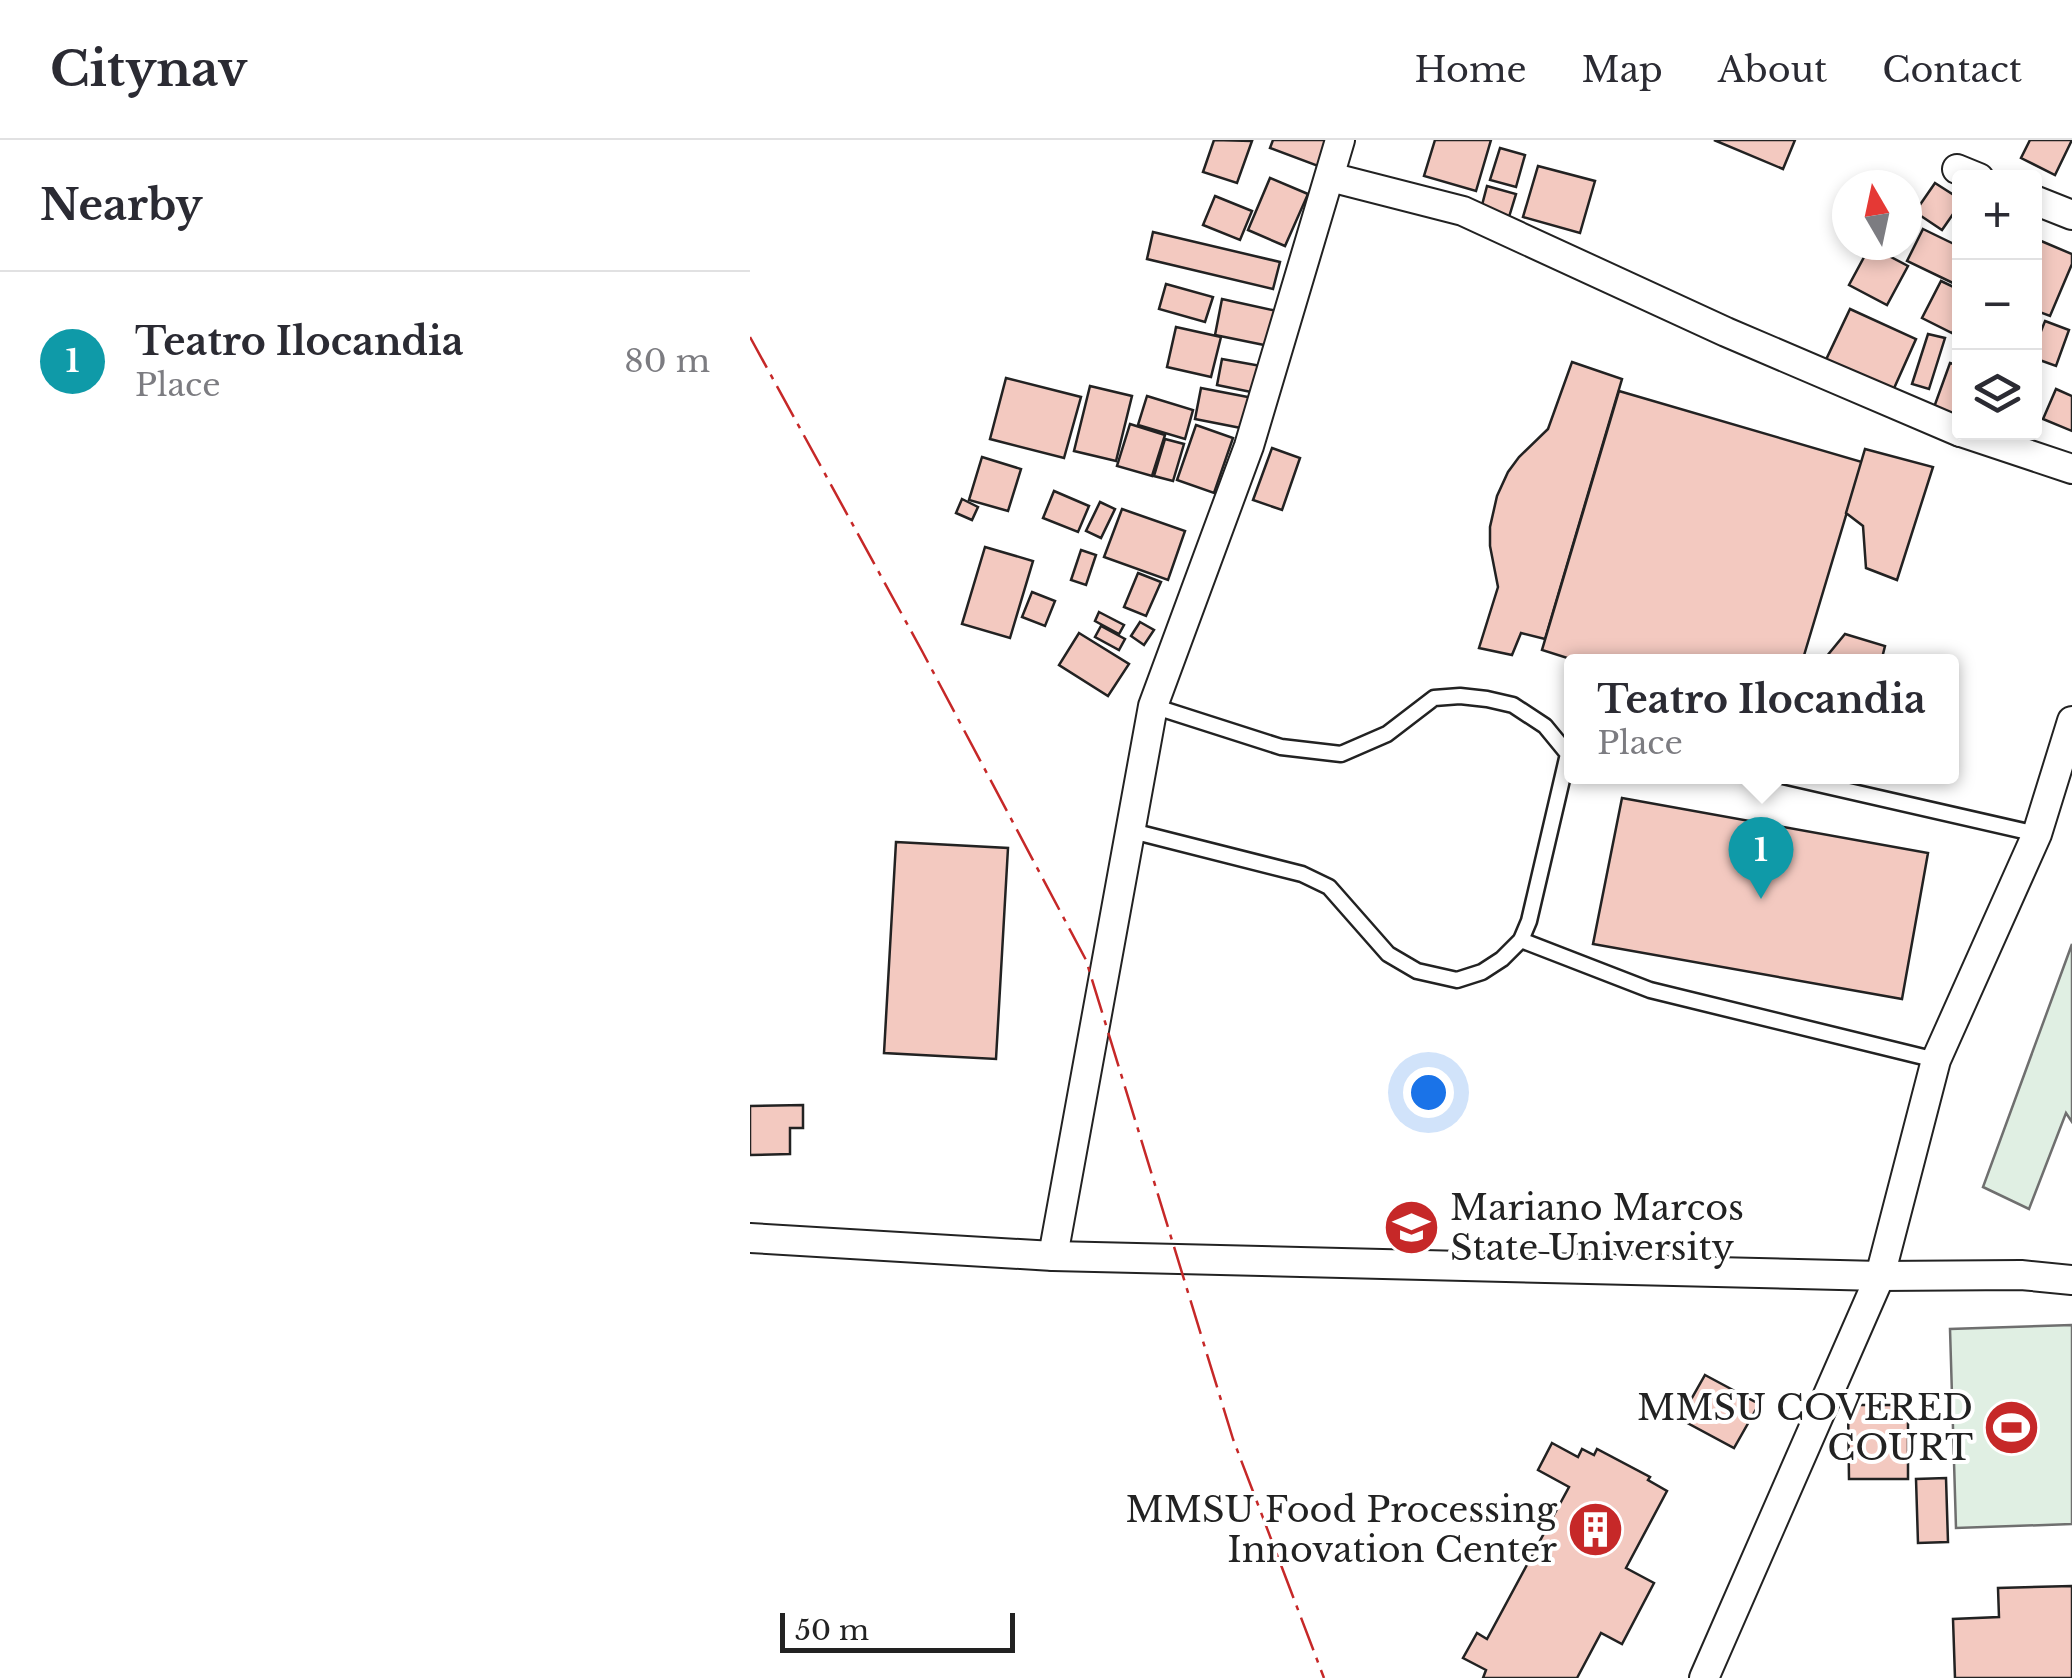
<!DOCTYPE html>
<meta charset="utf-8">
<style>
body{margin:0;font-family:"Libre Baskerville",serif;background:#f7f7f7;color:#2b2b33}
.controls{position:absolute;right:30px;top:30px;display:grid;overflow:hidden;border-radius:10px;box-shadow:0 5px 15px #0003}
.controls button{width:90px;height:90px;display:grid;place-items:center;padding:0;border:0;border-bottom:2px solid #e1e1e2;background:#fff;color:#2b2b33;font:50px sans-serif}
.compass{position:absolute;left:1082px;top:30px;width:90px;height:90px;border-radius:50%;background:#fff;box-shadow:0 5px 15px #0003;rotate:351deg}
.scale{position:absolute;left:30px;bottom:25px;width:235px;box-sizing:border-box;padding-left:10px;border:5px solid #222;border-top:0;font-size:28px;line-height:35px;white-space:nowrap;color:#222;-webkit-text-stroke:8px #fff;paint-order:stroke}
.you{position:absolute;left:678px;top:952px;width:35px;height:35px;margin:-25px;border:8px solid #fff;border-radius:50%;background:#1a73e8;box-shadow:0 0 0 15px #1a73e833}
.badge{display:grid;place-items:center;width:65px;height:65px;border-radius:50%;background:#c62828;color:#fff;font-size:32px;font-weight:700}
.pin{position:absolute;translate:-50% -82px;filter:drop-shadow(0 2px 5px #0008)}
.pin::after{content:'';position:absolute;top:52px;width:35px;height:30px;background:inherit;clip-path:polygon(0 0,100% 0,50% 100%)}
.popup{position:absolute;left:814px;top:514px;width:395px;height:130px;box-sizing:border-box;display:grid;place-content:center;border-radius:10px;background:#fff;filter:drop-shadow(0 2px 8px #0005);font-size:32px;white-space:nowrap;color:#7c7c81}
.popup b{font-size:38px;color:#2b2b33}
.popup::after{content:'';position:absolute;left:50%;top:100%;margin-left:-20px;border:20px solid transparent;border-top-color:#fff}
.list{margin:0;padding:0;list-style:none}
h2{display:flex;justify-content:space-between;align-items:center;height:130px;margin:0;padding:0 40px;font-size:42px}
h2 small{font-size:32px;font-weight:400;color:#7c7c81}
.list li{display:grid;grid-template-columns:65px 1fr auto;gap:30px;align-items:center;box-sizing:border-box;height:180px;padding:0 40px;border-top:2px solid #e1e1e2}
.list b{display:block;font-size:38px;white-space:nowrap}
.list p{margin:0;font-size:32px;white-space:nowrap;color:#7c7c81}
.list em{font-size:32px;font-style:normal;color:#7c7c81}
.icon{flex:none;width:55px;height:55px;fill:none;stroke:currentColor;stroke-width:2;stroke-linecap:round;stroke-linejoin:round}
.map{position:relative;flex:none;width:1322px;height:1538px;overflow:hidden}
header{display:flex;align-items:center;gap:60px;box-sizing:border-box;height:140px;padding:0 50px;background:#fff;border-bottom:2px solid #e1e1e2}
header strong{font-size:48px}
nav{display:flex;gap:55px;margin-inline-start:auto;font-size:35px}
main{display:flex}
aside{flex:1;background:#fff}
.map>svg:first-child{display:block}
.green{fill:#e0efe3;stroke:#6f6f6f;stroke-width:2.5}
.building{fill:#f3c9c0;stroke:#222;stroke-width:2.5}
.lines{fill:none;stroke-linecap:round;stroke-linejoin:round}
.lane-casing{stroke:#222;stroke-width:19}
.street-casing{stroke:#222;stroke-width:32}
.lane{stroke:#fff;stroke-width:14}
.street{stroke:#fff;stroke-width:28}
.power{stroke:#c62828;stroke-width:2.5;stroke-dasharray:35 8 5 8;stroke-linecap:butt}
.labels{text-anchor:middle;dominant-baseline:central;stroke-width:8;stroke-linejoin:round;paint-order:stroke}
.poi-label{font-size:35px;fill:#222;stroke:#fff;text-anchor:end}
</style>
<header>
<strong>Citynav</strong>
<nav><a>Home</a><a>Map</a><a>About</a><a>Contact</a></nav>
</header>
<main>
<aside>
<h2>Nearby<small></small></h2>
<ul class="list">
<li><span class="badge" style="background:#0f9aa8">1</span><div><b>Teatro Ilocandia</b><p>Place</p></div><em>80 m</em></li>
</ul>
</aside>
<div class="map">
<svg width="1322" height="1538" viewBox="0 0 1322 1538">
<rect width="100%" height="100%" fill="#fff"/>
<!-- green -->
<g class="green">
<path d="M 1322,804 L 1322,982 L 1316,973 L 1279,1069 L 1233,1047 Z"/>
<path d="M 1322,1185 L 1322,1384 L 1206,1388 L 1200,1189 Z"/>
</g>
<!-- building -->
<g class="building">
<path d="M 464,0 L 502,1 L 487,43 L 453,32 Z"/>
<path d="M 523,0 L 578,0 L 568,26 L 520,8 Z"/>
<path d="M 685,0 L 741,0 L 726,51 L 674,36 Z"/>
<path d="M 964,0 L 1045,0 L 1033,29 Z"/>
<path d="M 1280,0 L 1322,0 L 1305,35 L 1271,18 Z"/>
<path d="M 750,8 L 775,15 L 766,47 L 740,40 Z"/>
<path d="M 788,26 L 845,41 L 830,93 L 773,77 Z"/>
<path d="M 520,38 L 558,54 L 535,106 L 498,90 Z"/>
<path d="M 1185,43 L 1210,59 L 1210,64 L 1192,90 L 1165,72 Z"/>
<path d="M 737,46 L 766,54 L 759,77 L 731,69 Z"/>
<path d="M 465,56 L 502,71 L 490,100 L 453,85 Z"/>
<path d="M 1173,89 L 1210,107 L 1210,134 L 1205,144 L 1157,121 Z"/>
<path d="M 403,92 L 530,122 L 523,149 L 397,119 Z"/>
<path d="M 1284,98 L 1322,114 L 1322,124 L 1300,176 L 1284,170 Z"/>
<path d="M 1120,106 L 1158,126 L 1137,165 L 1099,145 Z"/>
<path d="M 1191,141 L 1210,150 L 1210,178 L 1202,193 L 1172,178 Z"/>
<path d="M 416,144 L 463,157 L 455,182 L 409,169 Z"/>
<path d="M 472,159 L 527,171 L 519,206 L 465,195 Z"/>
<path d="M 1100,169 L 1166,199 L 1141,255 L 1074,224 Z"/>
<path d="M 1295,181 L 1319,190 L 1306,226 L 1284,218 L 1284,209 Z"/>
<path d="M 426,187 L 471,197 L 461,237 L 417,227 Z"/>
<path d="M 1178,194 L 1195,198 L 1179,249 L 1162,244 Z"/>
<path d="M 472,219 L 511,226 L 506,253 L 467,245 Z"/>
<path d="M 822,222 L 872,239 L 795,499 L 771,493 L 762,515 L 729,508 L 748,447 L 740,406 L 740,387 L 747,356 L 758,332 L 769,317 L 798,289 Z"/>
<path d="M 1200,223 L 1210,226 L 1210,279 L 1183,270 Z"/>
<path d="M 256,238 L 331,257 L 314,318 L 240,299 Z"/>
<path d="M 340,246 L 382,256 L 366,321 L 324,311 Z"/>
<path d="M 451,248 L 503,258 L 496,289 L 445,279 Z"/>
<path d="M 1306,249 L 1322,256 L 1322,291 L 1293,279 Z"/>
<path d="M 869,251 L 1112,322 L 1052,522 L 830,522 L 792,510 Z"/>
<path d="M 397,256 L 443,270 L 435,299 L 388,285 Z"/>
<path d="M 380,284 L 415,295 L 402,336 L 367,326 Z"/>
<path d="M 446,285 L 483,298 L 464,353 L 427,340 Z"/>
<path d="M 415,299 L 434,304 L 423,341 L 404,336 Z"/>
<path d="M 522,308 L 550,318 L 532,370 L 503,360 Z"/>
<path d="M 1115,309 L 1183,327 L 1147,440 L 1116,428 L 1113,386 L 1096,373 Z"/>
<path d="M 232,317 L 271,329 L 258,371 L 219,360 Z"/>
<path d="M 304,351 L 339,366 L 328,392 L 293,378 Z"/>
<path d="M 212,359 L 228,367 L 222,380 L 206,373 Z"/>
<path d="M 350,362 L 365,369 L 351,398 L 336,391 Z"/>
<path d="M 372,369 L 435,391 L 418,440 L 354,417 Z"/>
<path d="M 235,407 L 283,421 L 260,498 L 212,484 Z"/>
<path d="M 331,410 L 346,415 L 336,445 L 321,440 Z"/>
<path d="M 388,433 L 411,442 L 396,476 L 374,467 Z"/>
<path d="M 282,452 L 305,461 L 295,486 L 272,477 Z"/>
<path d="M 349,472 L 374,485 L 369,494 L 345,481 Z"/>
<path d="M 390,482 L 404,490 L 394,505 L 381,496 Z"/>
<path d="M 351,486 L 375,499 L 369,510 L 345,497 Z"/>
<path d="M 329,493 L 379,524 L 358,556 L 309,525 Z"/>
<path d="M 1095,494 L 1135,506 L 1131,522 L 1072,522 Z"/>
<path d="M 872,658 L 1178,713 L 1152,859 L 843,804 Z"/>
<path d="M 146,702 L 258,708 L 246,919 L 134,913 Z"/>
<path d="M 53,965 L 53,988 L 40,988 L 40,1014 L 0,1015 L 0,966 Z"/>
<path d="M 955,1235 L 1009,1264 L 984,1308 L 930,1279 Z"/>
<path d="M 1098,1265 L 1158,1265 L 1158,1339 L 1099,1339 Z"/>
<path d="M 802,1303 L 828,1317 L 832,1309 L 844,1315 L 847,1309 L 900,1337 L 898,1340 L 917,1351 L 876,1428 L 904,1443 L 872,1504 L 851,1493 L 827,1538 L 733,1538 L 736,1530 L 713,1518 L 727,1493 L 737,1499 L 819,1347 L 788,1330 Z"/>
<path d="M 1196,1338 L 1198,1402 L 1168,1403 L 1166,1339 Z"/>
<path d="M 1322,1446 L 1322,1538 L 1205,1538 L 1203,1479 L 1249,1477 L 1248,1448 Z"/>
</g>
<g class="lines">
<defs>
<g id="lane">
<path d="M 1033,636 L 1287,694"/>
<path d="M 382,691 L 552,734 L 579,747 L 638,814 L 667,831 L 707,840 L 732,832 L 752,819 L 771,800 L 779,781 L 818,614 L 795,586 L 763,565 L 737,559 L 710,556 L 684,558 L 637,594 L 591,614 L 531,607 L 403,566"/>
<path d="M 771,800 L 900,850 L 1186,920"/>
</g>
<g id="street">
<path d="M 1207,29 L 1229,38"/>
<path d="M 580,37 L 713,71 L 976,192 L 1210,292"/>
<path d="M 1284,60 L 1322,75"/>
<path d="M 1211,292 L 1322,329"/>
<path d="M 0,1098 L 303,1116 L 1130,1136 L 1271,1135 L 1322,1140"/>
<path d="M 303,1116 L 403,566 L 499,306 L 590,0"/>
<path d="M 954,1538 L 1130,1136 L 1186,920 L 1287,694 L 1322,581"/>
</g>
</defs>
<!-- lane casing -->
<use href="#lane" class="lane-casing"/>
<!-- street casing -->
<use href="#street" class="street-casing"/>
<!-- lane -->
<use href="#lane" class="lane"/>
<!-- street -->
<use href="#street" class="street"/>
<!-- power -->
<path class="power" d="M 0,197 L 172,511 L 336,820 L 483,1299 L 574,1538"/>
</g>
<!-- icons -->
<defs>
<symbol id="university-disc" viewBox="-11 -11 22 22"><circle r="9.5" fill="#c62828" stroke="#fff"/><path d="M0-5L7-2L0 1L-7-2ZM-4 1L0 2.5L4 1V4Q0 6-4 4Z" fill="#fff"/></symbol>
<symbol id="stadium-disc" viewBox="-11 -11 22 22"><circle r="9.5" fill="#c62828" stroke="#fff"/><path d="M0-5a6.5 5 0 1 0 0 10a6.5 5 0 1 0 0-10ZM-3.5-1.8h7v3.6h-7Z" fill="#fff"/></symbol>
<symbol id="building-disc" viewBox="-11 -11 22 22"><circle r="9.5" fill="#c62828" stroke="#fff"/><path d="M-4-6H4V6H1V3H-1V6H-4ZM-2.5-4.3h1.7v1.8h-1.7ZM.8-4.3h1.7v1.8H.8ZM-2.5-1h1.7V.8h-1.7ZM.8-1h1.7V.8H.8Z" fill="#fff"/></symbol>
</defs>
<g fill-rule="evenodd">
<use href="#university-disc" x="630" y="1056" width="63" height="63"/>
<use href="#stadium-disc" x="1230" y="1256" width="63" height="63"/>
<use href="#building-disc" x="814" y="1358" width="63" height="63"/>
</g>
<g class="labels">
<!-- poi labels -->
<g class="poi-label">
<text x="700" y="1067" text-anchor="start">Mariano Marcos<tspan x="700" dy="40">State University</tspan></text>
<text x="1223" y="1267">MMSU COVERED<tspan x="1223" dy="40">COURT</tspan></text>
<text x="807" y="1369">MMSU Food Processing<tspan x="807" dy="40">Innovation Center</tspan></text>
</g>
</g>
</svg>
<div class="controls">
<button>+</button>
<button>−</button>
<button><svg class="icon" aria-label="layers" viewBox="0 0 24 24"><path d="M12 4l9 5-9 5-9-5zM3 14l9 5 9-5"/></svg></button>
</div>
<svg class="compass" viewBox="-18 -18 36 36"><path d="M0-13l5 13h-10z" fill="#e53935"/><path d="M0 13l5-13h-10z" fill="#7c7c81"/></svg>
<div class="scale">50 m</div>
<div class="you"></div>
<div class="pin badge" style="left:1011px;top:759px;background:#0f9aa8">1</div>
<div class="popup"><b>Teatro Ilocandia</b>Place</div>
</div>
</main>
